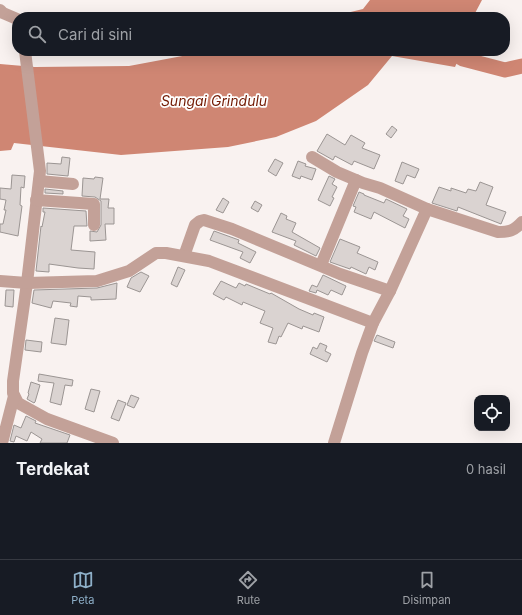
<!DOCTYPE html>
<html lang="id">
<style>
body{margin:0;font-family:Inter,sans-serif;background:#242831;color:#f1f3f6}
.controls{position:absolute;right:12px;bottom:12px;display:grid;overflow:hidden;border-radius:8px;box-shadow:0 4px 16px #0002}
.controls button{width:36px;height:36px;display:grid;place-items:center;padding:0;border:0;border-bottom:1px solid #363941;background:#171b24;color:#f1f3f6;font:20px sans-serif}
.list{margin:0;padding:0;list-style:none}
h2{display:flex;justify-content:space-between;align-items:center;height:52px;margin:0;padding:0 16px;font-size:17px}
h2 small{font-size:13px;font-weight:400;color:#9ea1a6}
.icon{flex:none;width:22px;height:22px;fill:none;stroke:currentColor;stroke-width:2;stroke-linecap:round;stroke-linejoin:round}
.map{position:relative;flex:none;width:522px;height:443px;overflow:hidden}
.search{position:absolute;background:#171b24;box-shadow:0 4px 16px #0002;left:12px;right:12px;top:12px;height:44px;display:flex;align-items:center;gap:10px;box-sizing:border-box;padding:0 14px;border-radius:16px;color:#9ea1a6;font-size:15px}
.sheet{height:116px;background:#171b24}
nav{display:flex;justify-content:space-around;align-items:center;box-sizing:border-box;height:56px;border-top:1px solid #363941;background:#171b24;font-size:11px;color:#9ea1a6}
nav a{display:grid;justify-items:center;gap:2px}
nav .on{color:#8eb0c9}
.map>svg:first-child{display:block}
.water{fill:#cf8673}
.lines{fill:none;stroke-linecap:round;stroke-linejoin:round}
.river{stroke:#cf8673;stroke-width:15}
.building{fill:#dad3d1;stroke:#9b9593}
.minor{stroke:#c3a198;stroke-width:12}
.labels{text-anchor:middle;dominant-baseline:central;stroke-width:3.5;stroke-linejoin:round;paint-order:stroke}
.water-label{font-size:14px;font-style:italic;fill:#731b04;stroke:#fff}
</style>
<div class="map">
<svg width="522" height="443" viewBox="0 0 522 443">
<rect width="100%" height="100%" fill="#f9f2f0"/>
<!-- water -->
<g class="water">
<path d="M 370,0 L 482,0 L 473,17 L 330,17 L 363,9 Z"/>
<path d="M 209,51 L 462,51 L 455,67 L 392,56 L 368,85 L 316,121 L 276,137 L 228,147 L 121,155 L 14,143 L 11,150 L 0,151 L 0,64 L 35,67 L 129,66 Z"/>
</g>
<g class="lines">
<!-- river -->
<path class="river" d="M 449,51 L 463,59 L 505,70 L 522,66"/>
</g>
<!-- building -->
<g class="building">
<path d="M 392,126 L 397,130 L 391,138 L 386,134 Z"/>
<path d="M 327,134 L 345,145 L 351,135 L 365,143 L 362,148 L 380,155 L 374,169 L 354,161 L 352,165 L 335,156 L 333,160 L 317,151 Z"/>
<path d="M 62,157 L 70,158 L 68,176 L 47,174 L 47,163 L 61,164 Z"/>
<path d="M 275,159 L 283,163 L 276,176 L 268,171 Z"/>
<path d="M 298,161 L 306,164 L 305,166 L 316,169 L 312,180 L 301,176 L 300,179 L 292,176 Z"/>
<path d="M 402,162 L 419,169 L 415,178 L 407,175 L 403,184 L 395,181 Z"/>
<path d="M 12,175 L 25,176 L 24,188 L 21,187 L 20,205 L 22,206 L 18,236 L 0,232 L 0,224 L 3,224 L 6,210 L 4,210 L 6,200 L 0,199 L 0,188 L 11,189 Z"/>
<path d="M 329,176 L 335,179 L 332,184 L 337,187 L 332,197 L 334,198 L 330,206 L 318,200 Z"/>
<path d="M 95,177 L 103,178 L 100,199 L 109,199 L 108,208 L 114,208 L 114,224 L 105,224 L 106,240 L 90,241 L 90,231 L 97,232 L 101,225 L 101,201 L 95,197 L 82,196 L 83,178 L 94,179 Z"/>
<path d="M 480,182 L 493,187 L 486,205 L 506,212 L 501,224 L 458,207 L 457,211 L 432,203 L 439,187 L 451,191 L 451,188 L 466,193 L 468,189 L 476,191 Z"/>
<path d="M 45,189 L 63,191 L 63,194 L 45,193 Z"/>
<path d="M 359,192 L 364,194 L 364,195 L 384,203 L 386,199 L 407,209 L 403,216 L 409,219 L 405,228 L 374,212 L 371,219 L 354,212 L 356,207 L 353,206 Z"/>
<path d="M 223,198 L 229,202 L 223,213 L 216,210 Z"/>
<path d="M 255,201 L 262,205 L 258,212 L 251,208 Z"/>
<path d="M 43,208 L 86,211 L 87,226 L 74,226 L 71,250 L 95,252 L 94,269 L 78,268 L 49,264 L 49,272 L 36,271 L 41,226 L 42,227 L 45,212 L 43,212 Z"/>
<path d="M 281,213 L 287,216 L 286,219 L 296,223 L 292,232 L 320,248 L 316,256 L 294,245 L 296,241 L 272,232 Z"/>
<path d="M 214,231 L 239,240 L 238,243 L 256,252 L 250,263 L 240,258 L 243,252 L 210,240 Z"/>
<path d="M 340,239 L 360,247 L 357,253 L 378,262 L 375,270 L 369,267 L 366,274 L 351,267 L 350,269 L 330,262 Z"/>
<path d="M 178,267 L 185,270 L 177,287 L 171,284 Z"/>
<path d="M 141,272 L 149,276 L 140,292 L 127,287 L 131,278 Z"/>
<path d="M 323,275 L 346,286 L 342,295 L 331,290 L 328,295 L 317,290 L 316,293 L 309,291 L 312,285 L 317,287 Z"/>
<path d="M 221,281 L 236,288 L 239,283 L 245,286 L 246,284 L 270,294 L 271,293 L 299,309 L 313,315 L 314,313 L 324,317 L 319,332 L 303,326 L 302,329 L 288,323 L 281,337 L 279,336 L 276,344 L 268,342 L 273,328 L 260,323 L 265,311 L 243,302 L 242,305 L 226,297 L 224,300 L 213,294 Z"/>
<path d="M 117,283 L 116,299 L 91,300 L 91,297 L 78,296 L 77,307 L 70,306 L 71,303 L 53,301 L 51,308 L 32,303 L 34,290 L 97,288 Z"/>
<path d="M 6,290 L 14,290 L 13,307 L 5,306 Z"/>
<path d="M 55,318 L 69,320 L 66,345 L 51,343 Z"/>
<path d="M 377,335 L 395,342 L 393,348 L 374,341 Z"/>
<path d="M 26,340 L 42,342 L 41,352 L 25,350 Z"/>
<path d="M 320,343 L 327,346 L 325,351 L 331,354 L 327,362 L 310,354 L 313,347 L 317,349 Z"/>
<path d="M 39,374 L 73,380 L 72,386 L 65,385 L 61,405 L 50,402 L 54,383 L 38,381 Z"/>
<path d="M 31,382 L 40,385 L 35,402 L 34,403 L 27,399 L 29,394 L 28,393 Z"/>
<path d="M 91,389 L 100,391 L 94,412 L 85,409 Z"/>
<path d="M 131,395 L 139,398 L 134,408 L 127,405 Z"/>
<path d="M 118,400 L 126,403 L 119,421 L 111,418 Z"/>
<path d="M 26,416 L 36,421 L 35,423 L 70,435 L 67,443 L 40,443 L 42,439 L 31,432 L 27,441 L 16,436 L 14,442 L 10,441 L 14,425 L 21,428 Z"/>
</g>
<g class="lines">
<!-- minor -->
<g class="minor">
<path d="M 0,10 L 3,13 L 17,19"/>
<path d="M 25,51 L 40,171 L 27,283 L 13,381 L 13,393 L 18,403 L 29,409 L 47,419 L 113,443"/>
<path d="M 312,157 L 337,172 L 363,183 L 380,188 L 427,209"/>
<path d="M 39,181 L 73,184"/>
<path d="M 36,200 L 94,204 L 94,225"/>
<path d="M 184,256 L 195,225 L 200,221 L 204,220 L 232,229 L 340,274 L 390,291"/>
<path d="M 321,265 L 356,180"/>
<path d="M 0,281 L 27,283 L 97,281 L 129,271 L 156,253 L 166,253 L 209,261 L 373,323 L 390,291 L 427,209 L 498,232 C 509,232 514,231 522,222"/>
<path d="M 2,443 L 14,396"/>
<path d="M 334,443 L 362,353 L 373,323"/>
</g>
</g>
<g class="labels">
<!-- water labels -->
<g class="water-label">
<text x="214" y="100">Sungai Grindulu</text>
</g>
</g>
</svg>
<div class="controls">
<button><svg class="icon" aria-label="locate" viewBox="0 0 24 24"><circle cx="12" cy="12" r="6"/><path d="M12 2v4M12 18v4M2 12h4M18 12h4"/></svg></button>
</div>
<div class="search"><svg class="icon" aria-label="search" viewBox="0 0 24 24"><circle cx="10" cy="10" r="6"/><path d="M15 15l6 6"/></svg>Cari di sini</div>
</div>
<section class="sheet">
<h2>Terdekat<small>0 hasil</small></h2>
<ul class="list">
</ul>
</section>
<nav>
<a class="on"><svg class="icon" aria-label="map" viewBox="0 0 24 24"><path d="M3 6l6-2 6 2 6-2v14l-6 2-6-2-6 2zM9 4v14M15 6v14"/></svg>Peta</a>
<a><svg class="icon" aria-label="directions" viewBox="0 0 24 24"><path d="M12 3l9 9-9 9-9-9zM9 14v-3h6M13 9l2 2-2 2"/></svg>Rute</a>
<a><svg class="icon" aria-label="saved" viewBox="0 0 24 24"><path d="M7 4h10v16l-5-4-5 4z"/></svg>Disimpan</a>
</nav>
